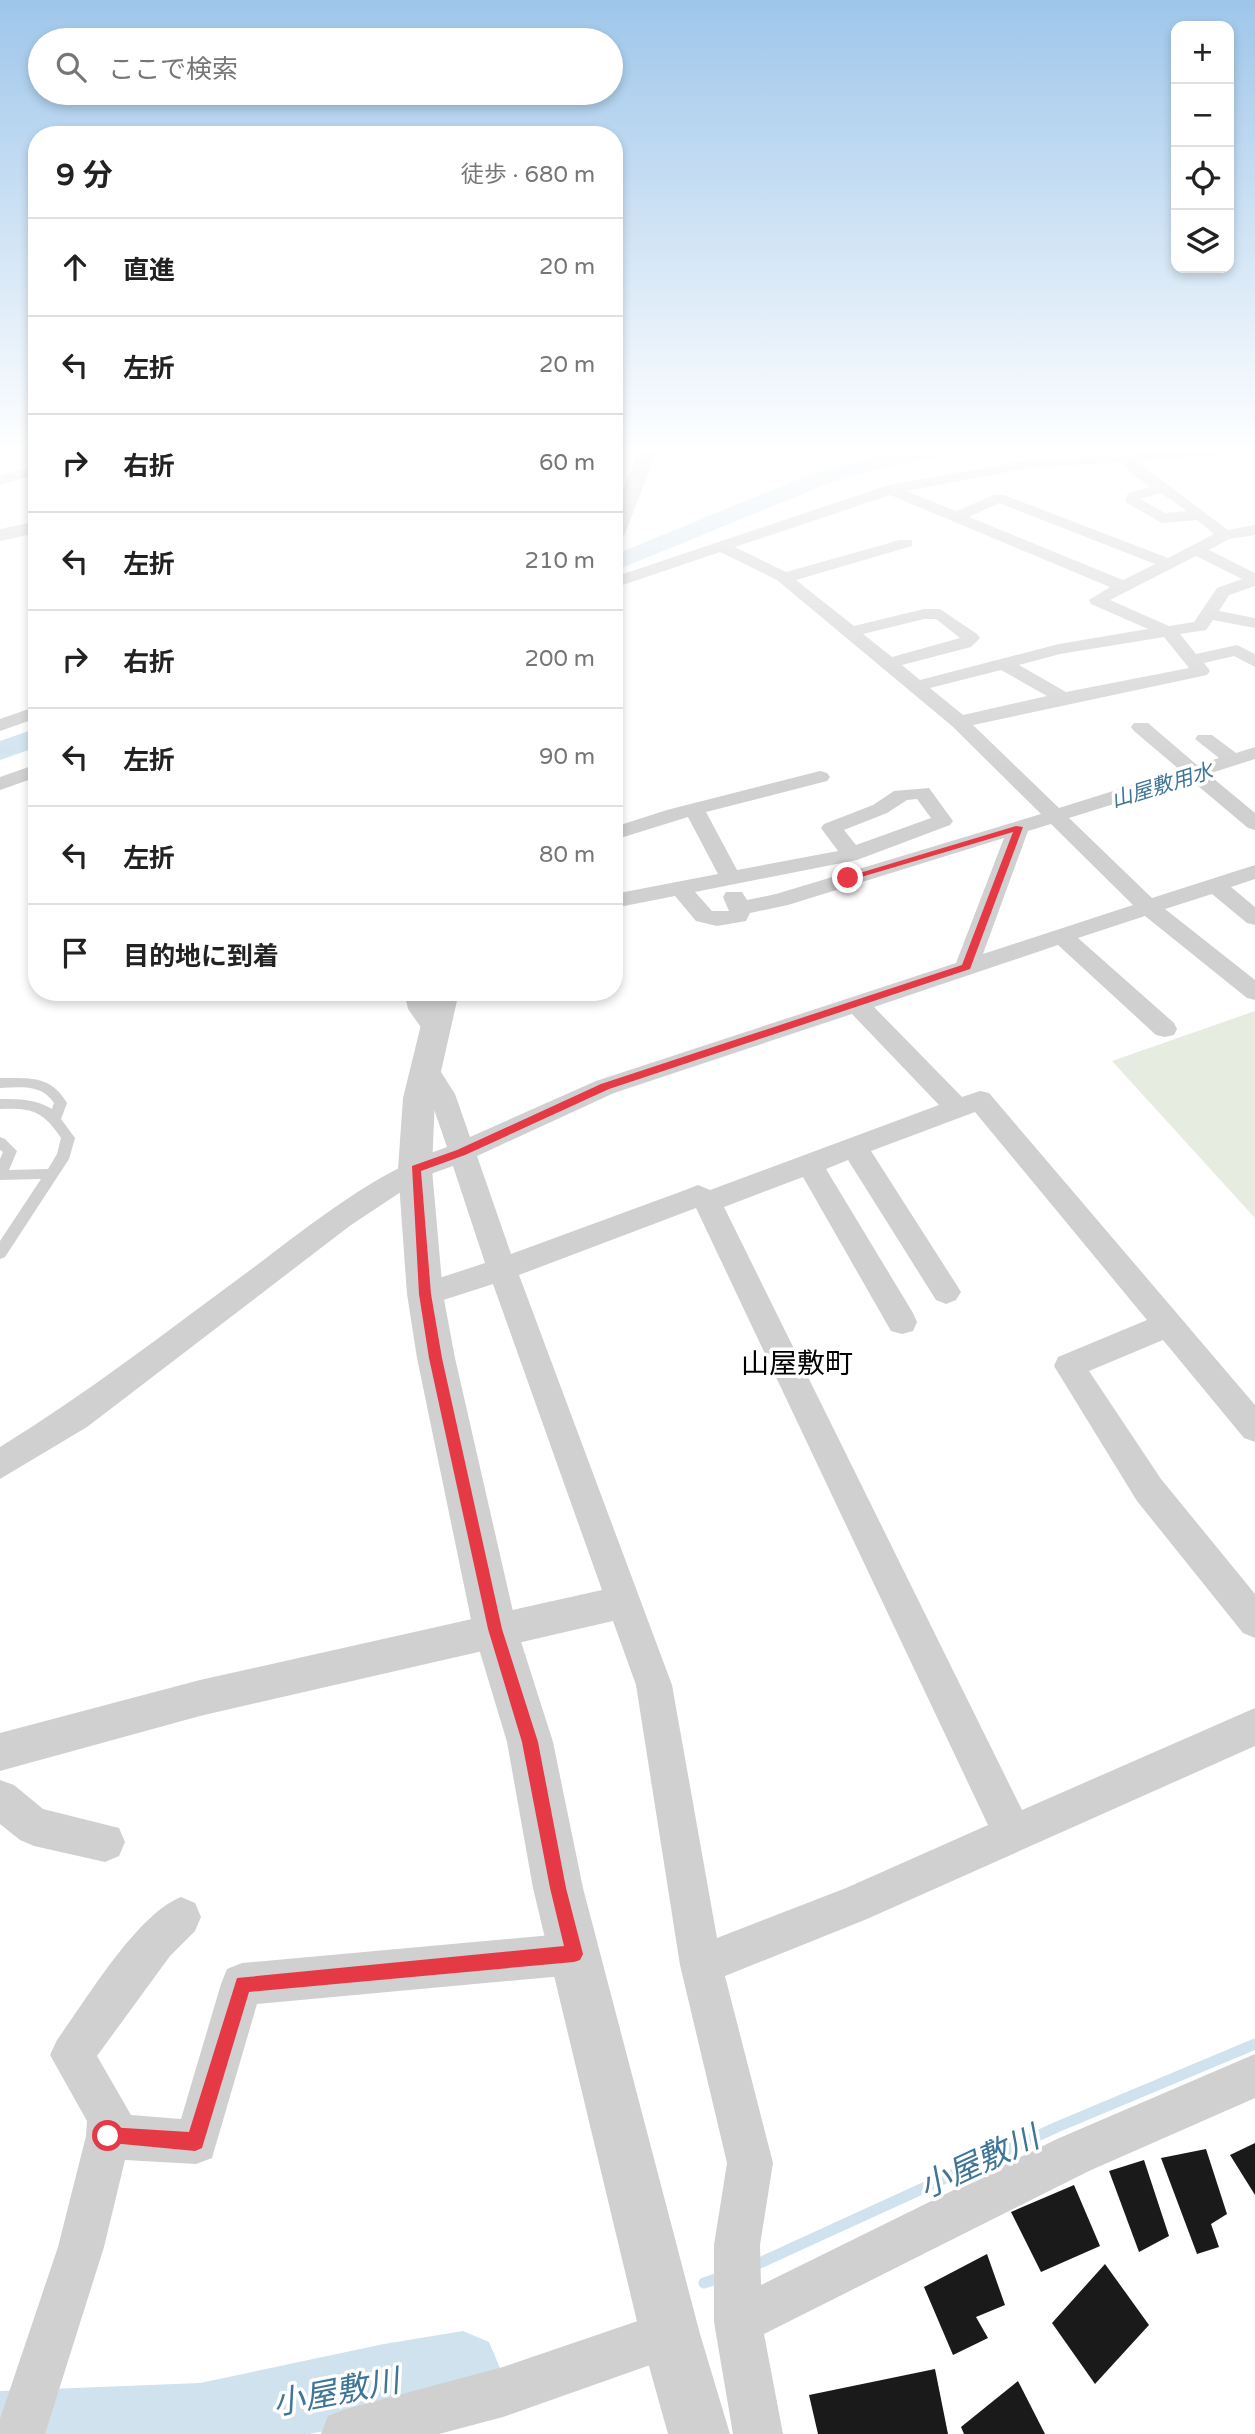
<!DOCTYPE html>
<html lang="ja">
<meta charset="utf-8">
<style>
body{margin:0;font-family:"Varela Round","Noto Sans JP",sans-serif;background:#f6f6f6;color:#222}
.controls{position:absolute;right:21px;top:21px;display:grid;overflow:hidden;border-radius:14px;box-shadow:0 4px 10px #0003}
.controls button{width:63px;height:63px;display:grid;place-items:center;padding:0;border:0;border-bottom:2px solid #e0e0e0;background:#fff;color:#222;font:35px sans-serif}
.stop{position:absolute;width:21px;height:21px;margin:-16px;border:5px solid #e63946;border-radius:50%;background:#fff}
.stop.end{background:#e63946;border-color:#fff;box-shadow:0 2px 7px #0008}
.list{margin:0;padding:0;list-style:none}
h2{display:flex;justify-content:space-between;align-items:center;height:91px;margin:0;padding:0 28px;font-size:30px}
h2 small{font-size:23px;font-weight:400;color:#767676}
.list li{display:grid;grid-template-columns:46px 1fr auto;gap:21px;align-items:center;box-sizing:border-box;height:98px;padding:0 28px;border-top:2px solid #e0e0e0}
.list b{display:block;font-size:26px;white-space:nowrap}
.list em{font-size:23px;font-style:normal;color:#767676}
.icon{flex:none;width:38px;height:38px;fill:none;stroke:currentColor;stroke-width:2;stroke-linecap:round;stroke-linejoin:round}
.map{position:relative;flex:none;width:1255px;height:2434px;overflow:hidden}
.search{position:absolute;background:#fff;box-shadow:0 4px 10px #0003;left:28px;top:28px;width:595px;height:77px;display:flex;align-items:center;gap:18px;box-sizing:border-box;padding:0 24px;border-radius:38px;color:#767676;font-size:26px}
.panel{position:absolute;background:#fff;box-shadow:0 4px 10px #0003;left:28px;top:126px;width:595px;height:875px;border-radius:28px}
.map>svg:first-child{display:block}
.green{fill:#e6ecdf}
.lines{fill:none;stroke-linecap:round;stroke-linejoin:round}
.stream{stroke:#cfe2ee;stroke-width:11}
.river{fill:#cfe2ee;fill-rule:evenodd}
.building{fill:#1a1a1a}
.service{fill:#d0d0d0;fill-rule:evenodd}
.minor{fill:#d0d0d0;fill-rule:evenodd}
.tertiary{fill:#d0d0d0;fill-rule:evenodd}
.route{fill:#e63946}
.labels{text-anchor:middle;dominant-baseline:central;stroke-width:7;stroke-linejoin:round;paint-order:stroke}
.far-water-label{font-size:21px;font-style:italic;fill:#3f7597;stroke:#fff}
.quarter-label{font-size:28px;fill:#000;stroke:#fff}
.near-water-label{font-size:32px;font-style:italic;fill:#3f7597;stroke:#fff}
</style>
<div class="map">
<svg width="1255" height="2434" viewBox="0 0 1255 2434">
<rect width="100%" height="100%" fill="#fff"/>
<!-- green -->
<path class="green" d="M 1255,1011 L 1255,1218 L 1112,1061 Z"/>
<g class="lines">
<!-- stream -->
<g class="stream">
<path d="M 753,2266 L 1057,2127 L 1255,2044"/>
<path d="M 704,2283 L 722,2277"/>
</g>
<!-- river -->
<g class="river">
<path d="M 921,448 L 964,448 L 960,452 L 870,471 L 827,484 L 614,571 L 614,555 L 811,474 L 866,459 Z"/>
<path d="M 37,728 L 37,747 L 0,760 L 0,741 Z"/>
<path d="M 463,2331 L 489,2342 L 500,2368 L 489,2394 L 463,2405 L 309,2434 L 0,2434 L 0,2391 L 200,2383 L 384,2344 Z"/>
</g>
</g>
<!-- building -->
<g class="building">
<path d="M 1255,2143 L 1255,2195 L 1230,2155 Z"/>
<path d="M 1206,2149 L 1227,2214 L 1211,2224 L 1219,2247 L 1197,2254 L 1161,2158 Z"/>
<path d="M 1144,2160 L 1169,2236 L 1139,2252 L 1109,2171 Z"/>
<path d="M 1074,2185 L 1100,2246 L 1041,2272 L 1011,2212 Z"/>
<path d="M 987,2254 L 1005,2305 L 976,2317 L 988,2338 L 953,2355 L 924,2287 Z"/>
<path d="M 1105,2264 L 1149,2325 L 1095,2384 L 1052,2323 Z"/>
<path d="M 935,2369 L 948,2434 L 818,2434 L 809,2395 Z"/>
<path d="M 1018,2381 L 1045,2434 L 964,2434 L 961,2427 Z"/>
</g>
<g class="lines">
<!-- service -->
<path class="service" d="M 0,1078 C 29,1078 51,1075 67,1103 L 61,1119 L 75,1138 L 69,1159 L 5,1257 L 0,1259 L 0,1241 L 41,1179 L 0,1180 L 0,1159 L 3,1152 L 0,1150 L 0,1137 L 5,1139 L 17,1151 L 9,1170 L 48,1169 L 57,1154 L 61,1138 C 43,1111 32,1108 0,1109 L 0,1099 C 19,1099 36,1099 52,1109 L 54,1103 C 42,1084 20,1087 0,1088 Z"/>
<!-- minor -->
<g class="minor">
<path d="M 1209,448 L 1255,448 L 1255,453 L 1136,461 L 1228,530 L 1255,525 L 1255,535 L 1229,539 L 1209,550 L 1255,573 L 1255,586 L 1229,595 L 1219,611 L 1255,618 L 1255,628 L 1213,620 L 1206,630 L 1180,634 L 1196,654 L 1237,645 L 1255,654 L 1255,667 L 1234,656 L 1204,663 L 1210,671 L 1207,675 L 973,725 L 1059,808 L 1180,770 L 1134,731 L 1131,727 L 1134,723 L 1148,723 L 1197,765 L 1219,758 L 1195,739 L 1198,735 L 1212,735 L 1236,753 L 1255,747 L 1255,759 L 1208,774 L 1255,813 L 1255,830 L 1248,828 L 1191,780 L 1069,818 L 1152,898 L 1255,865 L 1255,879 L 1231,887 L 1255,907 L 1255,925 L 1247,923 L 1212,894 L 1165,909 L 1255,980 L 1255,1000 L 1247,998 L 1145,916 L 1078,938 L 1174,1023 L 1177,1029 L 1174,1035 L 1165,1037 L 1156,1035 L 1058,945 L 874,1007 L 962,1097 L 980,1091 L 989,1093 L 1255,1405 L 1255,1442 L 1244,1438 L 1163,1340 L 1089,1371 L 1161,1479 L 1255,1594 L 1255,1638 L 1243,1633 L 1137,1501 L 1054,1366 L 1058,1357 L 1147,1320 L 975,1112 L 871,1151 L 956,1284 L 961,1292 L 956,1300 L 946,1304 L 936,1300 L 848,1160 L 826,1169 L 913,1313 L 917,1322 L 913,1331 L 902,1334 L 891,1331 L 803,1177 L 724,1207 L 1022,1810 L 1255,1708 L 1255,1746 L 867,1919 L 725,1976 L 773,2163 L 760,2245 L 761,2285 L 1057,2139 L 1255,2054 L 1255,2098 L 1089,2171 L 764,2334 L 783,2434 L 733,2434 L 714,2322 L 714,2245 L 727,2163 L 680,1965 L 636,1685 L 613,1621 L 200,1716 L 0,1771 L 0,1733 L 200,1680 L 602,1590 L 493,1284 L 425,1306 L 415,1302 L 410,1294 L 415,1286 L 485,1263 L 453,1166 L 425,1176 L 351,1225 L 87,1427 L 0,1479 L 0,1447 C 88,1393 170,1329 253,1268 C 314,1222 374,1173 447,1147 L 429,1095 L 412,1067 L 416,1061 L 425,1058 L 434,1061 L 455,1094 L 470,1137 L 596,1081 L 956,963 L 1004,838 L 788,905 L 750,913 L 746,921 L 717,926 L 696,921 L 675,896 L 614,908 L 614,894 L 718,874 L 688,817 L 614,840 L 614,827 L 667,810 L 820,771 L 827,773 L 830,777 L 827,781 L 706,812 L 737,870 L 838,851 L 821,828 L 824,824 L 873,805 L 894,791 L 929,788 L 953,821 L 950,825 L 857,860 L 695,892 L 712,911 L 729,911 L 723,897 L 726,892 L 742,892 L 747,900 L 776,894 L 1041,814 L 952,726 L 777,580 L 720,552 L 614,588 L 614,577 L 889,485 L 1029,460 ZM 1121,462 L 1134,476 L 1151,487 L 1128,493 L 1125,500 L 1127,503 L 1162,523 L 1197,520 L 1214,534 L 1168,558 L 1004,495 L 994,495 L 956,511 L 906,491 L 1029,468 ZM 1161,493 L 1187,511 L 1165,513 L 1140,499 ZM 890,495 L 1110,587 L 1089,600 L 1091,604 L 1148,629 L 1059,644 L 920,680 L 902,665 L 971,647 L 980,638 L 977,634 L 940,609 L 924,609 L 854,626 L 796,580 L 912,546 L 912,540 L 900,540 L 786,572 L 735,547 ZM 999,503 L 1155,564 L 1123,580 L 969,517 ZM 1196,556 L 1242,579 L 1217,588 L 1194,622 L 1169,626 L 1110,600 ZM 924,619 L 936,619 L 960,638 L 892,657 L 863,634 ZM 1164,637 L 1189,668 L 1066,692 L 1019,665 L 1060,654 ZM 1001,670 L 1047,696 L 963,715 L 930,688 ZM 917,799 L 931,818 L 856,845 L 844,830 L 887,813 L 907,800 ZM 1051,824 L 1133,905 L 983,954 L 1028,831 ZM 852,1014 L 939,1105 L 710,1190 L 698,1185 L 688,1189 L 511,1254 L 477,1156 L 614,1093 ZM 696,1208 L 988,1825 L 846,1888 L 717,1938 L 672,1685 L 519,1275 Z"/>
<path d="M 37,465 L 37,474 L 0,485 L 0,476 Z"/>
<path d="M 37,706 L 37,718 L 0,731 L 0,719 Z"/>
<path d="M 37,764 L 37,777 L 0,790 L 0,777 Z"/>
<path d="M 404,992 L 428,992 L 432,1007 L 446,1027 L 443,1033 L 425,1033 L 408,1009 Z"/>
<path d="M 0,1780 L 14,1785 L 43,1809 L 119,1828 L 125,1842 L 119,1856 L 105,1862 L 34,1846 L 20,1840 L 0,1824 Z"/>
<path d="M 181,1897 L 195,1903 L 201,1917 L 195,1931 L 170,1956 L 97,2056 L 131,2115 L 181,2119 L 221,1984 L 227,1969 L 242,1963 L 574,1933 L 589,1939 L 595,1954 L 589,1969 L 574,1975 L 257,2004 L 212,2158 L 196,2164 L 125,2160 L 104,2247 L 45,2434 L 0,2434 L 0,2419 L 58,2247 L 86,2136 L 87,2121 L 50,2055 L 57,2040 C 87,1999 136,1915 181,1897 Z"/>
<path d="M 670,2310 L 687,2317 L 694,2334 L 687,2351 L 670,2358 L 503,2417 L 439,2434 L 321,2434 L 328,2416 L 346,2409 L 503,2367 Z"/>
</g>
<!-- tertiary -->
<g class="tertiary">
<path d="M 640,448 L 658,448 L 624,536 L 614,542 L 614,512 Z"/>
<path d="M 37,521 L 37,533 L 0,541 L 0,529 Z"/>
<path d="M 429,992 L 459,992 L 435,1098 L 432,1169 L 443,1294 L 455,1358 L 517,1629 L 553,1742 L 583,1888 L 700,2334 L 730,2434 L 668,2434 L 640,2334 L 533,1888 L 507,1742 L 473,1629 L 417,1358 L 407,1294 L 398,1169 L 403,1098 Z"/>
</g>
</g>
<!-- sky -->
<linearGradient id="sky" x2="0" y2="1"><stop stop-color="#9ec6ea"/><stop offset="0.57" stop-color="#fff"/><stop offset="1" stop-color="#fff" stop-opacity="0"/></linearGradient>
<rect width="1255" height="789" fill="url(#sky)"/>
<!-- route -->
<path class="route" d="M 1016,826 L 1023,827 L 970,969 L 609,1089 L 465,1155 L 421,1171 L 431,1294 L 442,1358 L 502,1629 L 538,1742 L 566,1888 L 583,1954 L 580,1960 L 574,1962 L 249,1992 L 202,2148 L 195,2151 L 101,2142 L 99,2136 L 101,2129 L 108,2127 L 189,2132 L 237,1978 L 564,1946 L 550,1888 L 522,1742 L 488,1629 L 429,1358 L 419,1294 L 412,1166 L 457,1150 L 601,1084 L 962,965 L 1013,832 L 851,880 L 843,878 Z"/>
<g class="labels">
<!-- far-water labels -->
<g class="far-water-label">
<text transform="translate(1162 786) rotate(-17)">山屋敷用水</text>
</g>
<!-- quarter labels -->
<g class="quarter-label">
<text x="797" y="1364">山屋敷町</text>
</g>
<!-- near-water labels -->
<g class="near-water-label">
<text transform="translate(979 2163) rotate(-25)">小屋敷川</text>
<text transform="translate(336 2393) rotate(-11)">小屋敷川</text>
</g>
</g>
</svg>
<div class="controls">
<button>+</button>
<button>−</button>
<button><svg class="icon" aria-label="locate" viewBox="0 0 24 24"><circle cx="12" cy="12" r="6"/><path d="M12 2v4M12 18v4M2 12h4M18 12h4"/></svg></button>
<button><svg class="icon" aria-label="layers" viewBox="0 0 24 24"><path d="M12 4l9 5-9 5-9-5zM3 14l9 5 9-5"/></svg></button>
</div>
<div class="stop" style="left:108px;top:2136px"></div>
<div class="stop end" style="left:848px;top:878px"></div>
<div class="search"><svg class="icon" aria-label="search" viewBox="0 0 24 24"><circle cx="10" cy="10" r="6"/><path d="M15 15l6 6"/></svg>ここで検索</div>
<section class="panel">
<h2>9 分<small>徒歩 · 680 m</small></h2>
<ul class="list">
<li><svg class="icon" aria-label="ahead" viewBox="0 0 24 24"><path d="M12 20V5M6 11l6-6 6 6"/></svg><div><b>直進</b></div><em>20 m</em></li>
<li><svg class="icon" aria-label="left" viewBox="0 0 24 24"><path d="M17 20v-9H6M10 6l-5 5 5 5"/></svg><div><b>左折</b></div><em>20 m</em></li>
<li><svg class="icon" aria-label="right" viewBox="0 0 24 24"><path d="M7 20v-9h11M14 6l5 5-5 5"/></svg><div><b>右折</b></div><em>60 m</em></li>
<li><svg class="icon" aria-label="left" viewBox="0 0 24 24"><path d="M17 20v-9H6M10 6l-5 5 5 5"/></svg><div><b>左折</b></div><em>210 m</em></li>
<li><svg class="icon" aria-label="right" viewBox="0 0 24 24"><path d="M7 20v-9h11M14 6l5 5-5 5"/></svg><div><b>右折</b></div><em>200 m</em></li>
<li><svg class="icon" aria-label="left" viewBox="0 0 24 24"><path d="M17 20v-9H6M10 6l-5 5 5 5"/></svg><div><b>左折</b></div><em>90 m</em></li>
<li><svg class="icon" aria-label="left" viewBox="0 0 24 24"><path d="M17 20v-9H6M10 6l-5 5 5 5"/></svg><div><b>左折</b></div><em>80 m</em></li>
<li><svg class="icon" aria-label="arrive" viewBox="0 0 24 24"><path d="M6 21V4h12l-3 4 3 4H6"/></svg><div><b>目的地に到着</b></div></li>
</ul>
</section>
</div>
